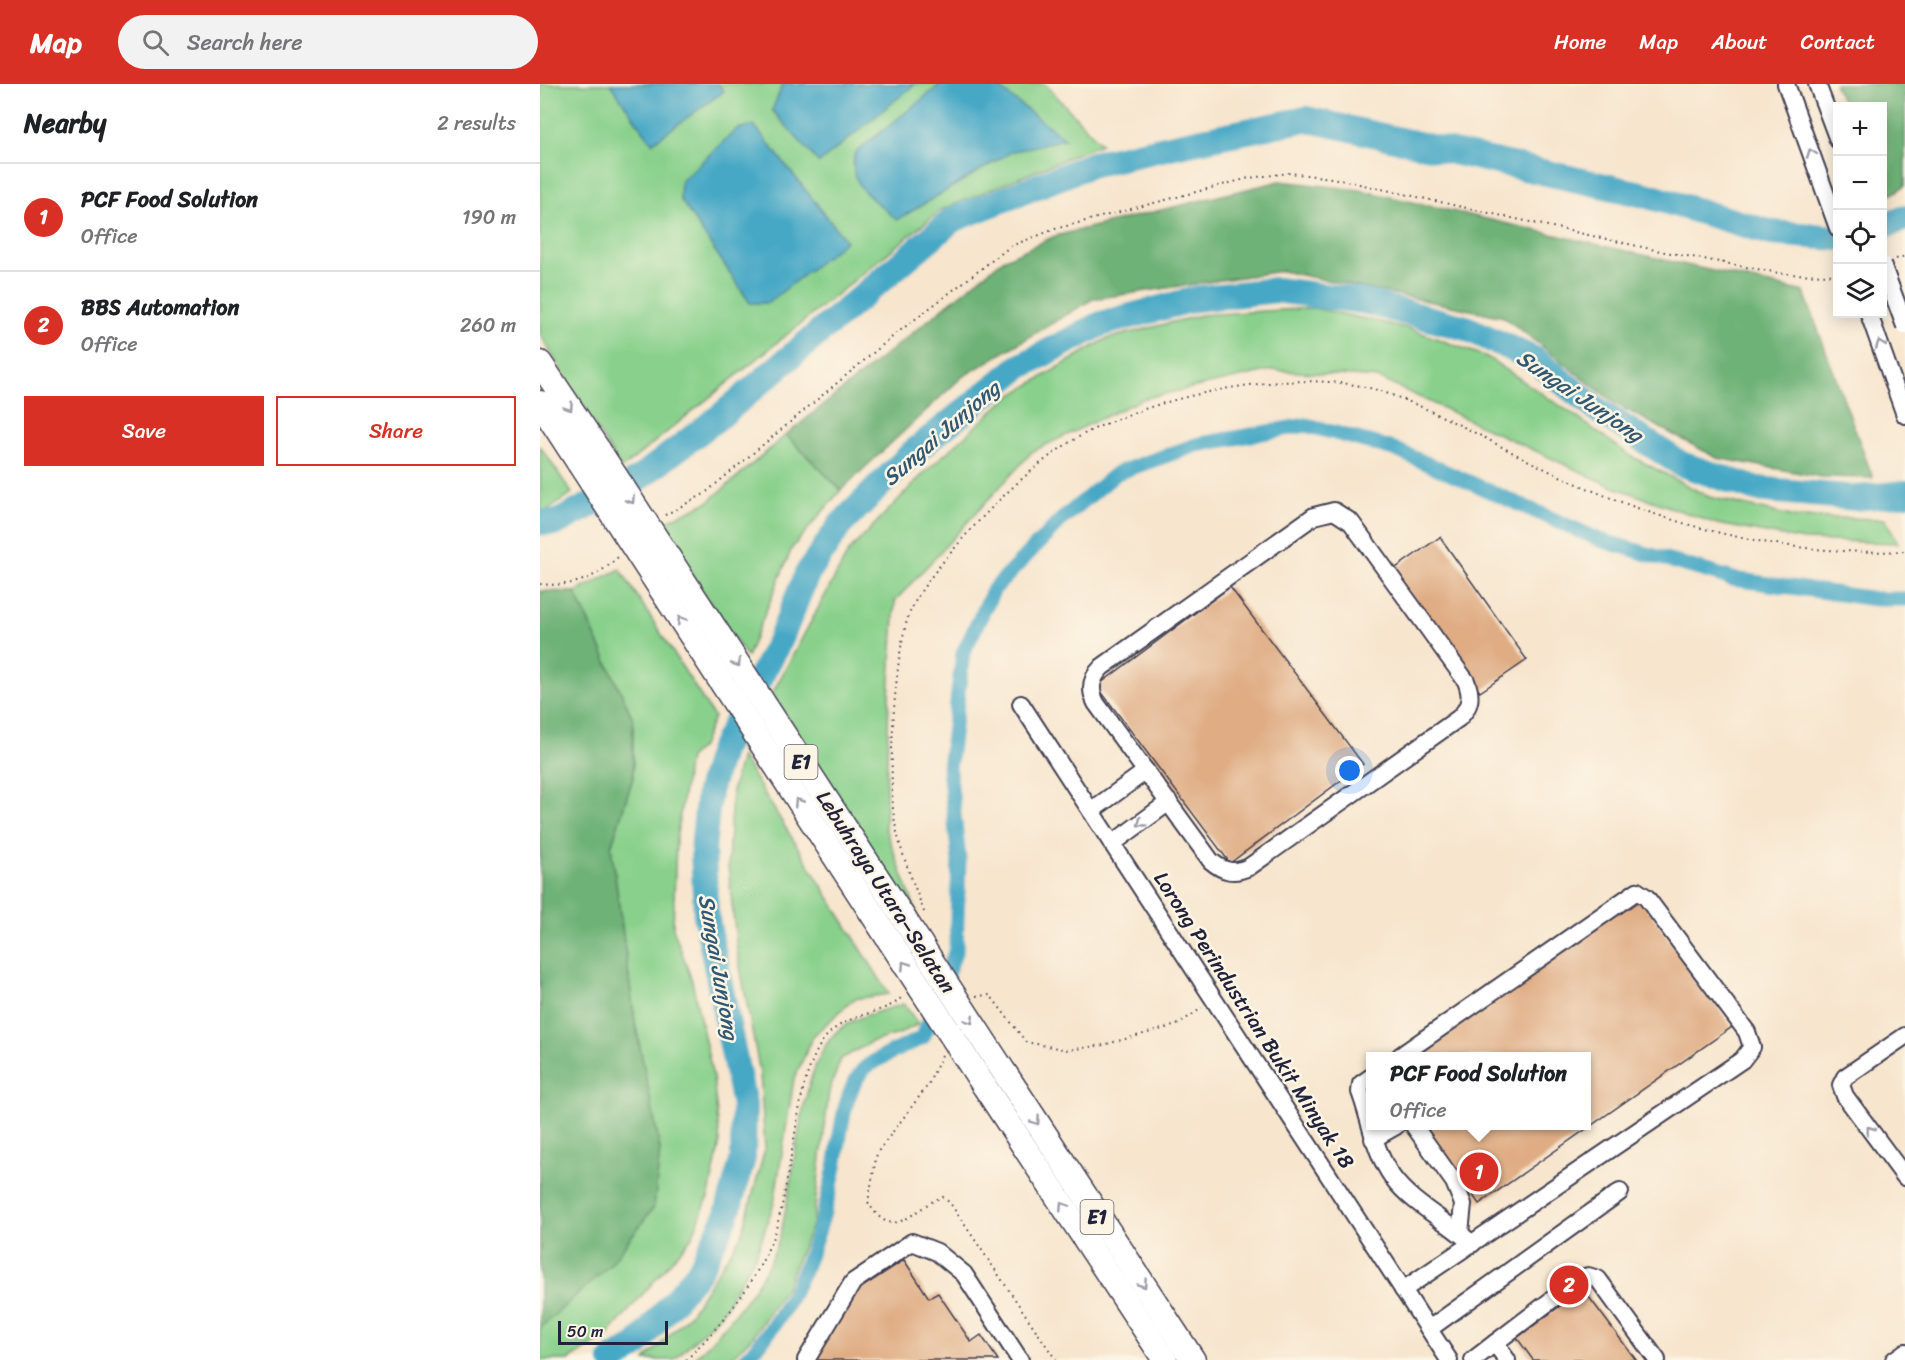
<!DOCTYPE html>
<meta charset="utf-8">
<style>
body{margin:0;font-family:Sriracha,sans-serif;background:#f2f2f2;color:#202124}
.controls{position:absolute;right:18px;top:18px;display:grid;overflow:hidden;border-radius:0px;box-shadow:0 3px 15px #0003}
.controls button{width:54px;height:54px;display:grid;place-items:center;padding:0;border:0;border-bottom:2px solid #e0e0e0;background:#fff;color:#202124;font:30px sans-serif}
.scale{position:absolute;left:18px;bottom:15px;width:110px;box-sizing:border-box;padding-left:6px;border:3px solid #22223b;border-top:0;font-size:16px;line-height:21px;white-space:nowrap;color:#22223b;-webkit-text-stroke:4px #fcf5e5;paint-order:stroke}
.you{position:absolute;left:810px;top:687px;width:21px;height:21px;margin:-15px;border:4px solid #fff;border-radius:50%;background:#1a73e8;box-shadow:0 0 0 9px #1a73e833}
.badge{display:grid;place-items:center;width:39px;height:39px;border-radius:50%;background:#d93025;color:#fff;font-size:20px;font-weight:700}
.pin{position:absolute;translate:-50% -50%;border:3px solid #fff;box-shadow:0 2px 6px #0006}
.popup{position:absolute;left:826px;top:968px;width:225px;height:78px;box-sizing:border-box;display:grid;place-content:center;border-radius:0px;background:#fff;filter:drop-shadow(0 2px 4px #0005);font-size:20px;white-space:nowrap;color:#757577}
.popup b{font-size:22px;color:#202124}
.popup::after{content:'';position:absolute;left:50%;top:100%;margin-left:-12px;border:12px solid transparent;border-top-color:#fff}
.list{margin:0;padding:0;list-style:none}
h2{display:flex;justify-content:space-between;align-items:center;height:78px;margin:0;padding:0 24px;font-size:26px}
h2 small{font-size:20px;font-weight:400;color:#757577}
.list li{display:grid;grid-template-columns:39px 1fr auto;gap:18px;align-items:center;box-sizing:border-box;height:108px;padding:0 24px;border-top:2px solid #e0e0e0}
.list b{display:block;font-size:22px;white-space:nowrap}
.list p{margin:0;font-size:20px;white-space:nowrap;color:#757577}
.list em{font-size:20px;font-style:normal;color:#757577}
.actions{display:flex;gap:12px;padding:18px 24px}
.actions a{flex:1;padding:14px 0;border:2px solid #d93025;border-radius:0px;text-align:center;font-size:21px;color:#d93025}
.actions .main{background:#d93025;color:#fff}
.icon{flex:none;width:33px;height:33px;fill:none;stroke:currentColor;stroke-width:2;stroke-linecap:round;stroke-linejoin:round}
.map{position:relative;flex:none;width:1365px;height:1276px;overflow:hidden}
header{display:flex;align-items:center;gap:36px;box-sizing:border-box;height:84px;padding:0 30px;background:#d93025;color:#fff}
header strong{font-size:28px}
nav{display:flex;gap:33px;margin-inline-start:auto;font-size:21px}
.search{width:420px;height:54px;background:#f2f2f2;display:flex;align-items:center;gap:15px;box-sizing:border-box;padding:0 21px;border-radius:33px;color:#757577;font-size:22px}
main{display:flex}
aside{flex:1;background:#fff}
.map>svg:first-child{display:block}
.green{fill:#88d08b;stroke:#557963;stroke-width:1.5}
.forest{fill:#6eb277;stroke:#486a59;stroke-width:1.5}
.water{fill:#46a8c6;stroke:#346580;stroke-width:1.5}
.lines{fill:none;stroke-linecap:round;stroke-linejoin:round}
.canal{stroke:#46a8c6;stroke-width:15}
.river{stroke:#46a8c6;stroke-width:26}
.building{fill:#dfac83}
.minor-casing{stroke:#423f51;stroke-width:20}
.highway-casing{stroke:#423f51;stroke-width:27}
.path{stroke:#423f51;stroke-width:2;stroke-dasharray:1.5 4.5;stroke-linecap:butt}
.minor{stroke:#fff;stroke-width:16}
.highway{stroke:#fff;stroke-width:24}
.minor-bridge-casing{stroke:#423f51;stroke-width:20;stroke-linecap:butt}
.highway-bridge-casing{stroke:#423f51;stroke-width:27;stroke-linecap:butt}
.minor-bridge{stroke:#fff;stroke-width:16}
.highway-bridge{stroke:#fff;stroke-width:24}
.oneway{stroke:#9c9ca7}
.labels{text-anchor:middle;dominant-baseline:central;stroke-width:5;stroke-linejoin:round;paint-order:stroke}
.shield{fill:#fcf5e5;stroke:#63616e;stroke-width:1.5}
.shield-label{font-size:20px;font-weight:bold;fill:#22223b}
.street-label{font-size:21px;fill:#22223b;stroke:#fcf5e5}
.water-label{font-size:22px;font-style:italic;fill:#305873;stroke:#fcf5e5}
</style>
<header>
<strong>Map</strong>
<div class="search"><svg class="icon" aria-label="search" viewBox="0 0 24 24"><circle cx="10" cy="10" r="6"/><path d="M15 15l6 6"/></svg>Search here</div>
<nav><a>Home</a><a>Map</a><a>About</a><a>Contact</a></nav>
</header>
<main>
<aside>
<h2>Nearby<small>2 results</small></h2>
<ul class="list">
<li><span class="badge">1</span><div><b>PCF Food Solution</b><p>Office</p></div><em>190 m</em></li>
<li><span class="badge">2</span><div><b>BBS Automation</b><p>Office</p></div><em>260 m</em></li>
</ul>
<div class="actions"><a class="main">Save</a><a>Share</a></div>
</aside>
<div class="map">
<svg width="1365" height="1276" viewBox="0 0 1365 1276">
<rect width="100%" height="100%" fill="#fcf5e5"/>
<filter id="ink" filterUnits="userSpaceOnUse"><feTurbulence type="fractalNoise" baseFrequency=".0167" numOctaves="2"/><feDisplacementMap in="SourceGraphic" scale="12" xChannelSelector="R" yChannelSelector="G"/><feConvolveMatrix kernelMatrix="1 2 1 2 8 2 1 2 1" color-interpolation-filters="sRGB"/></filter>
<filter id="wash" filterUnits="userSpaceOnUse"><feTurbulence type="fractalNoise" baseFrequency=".008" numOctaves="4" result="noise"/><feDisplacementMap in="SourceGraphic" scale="24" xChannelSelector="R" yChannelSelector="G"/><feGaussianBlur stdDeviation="1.35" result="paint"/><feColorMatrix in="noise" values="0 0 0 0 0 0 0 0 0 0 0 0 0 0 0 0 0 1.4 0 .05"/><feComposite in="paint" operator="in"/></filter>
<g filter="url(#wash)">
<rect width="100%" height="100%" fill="#f7e5cd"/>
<!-- green -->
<g class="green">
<path d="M 0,0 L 505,0 L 561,60 L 401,126 L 81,385 L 0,250 Z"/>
<path d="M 774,224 L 868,244 L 947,273 L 1031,329 L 1091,372 L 1169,413 L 1255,433 L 1345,435 L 1358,459 L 1264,456 L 1177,440 L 1071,402 L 838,294 L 732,286 L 602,315 L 493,367 L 355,517 L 349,613 L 345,744 L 377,830 L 373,833 L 232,610 L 309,467 L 384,389 L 467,314 L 566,255 L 661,231 Z"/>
<path d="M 246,351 L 301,406 L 252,464 L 207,573 L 118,441 L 168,418 Z"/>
<path d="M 0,362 L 32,409 L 4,429 L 0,428 Z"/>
<path d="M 80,485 L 174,633 L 162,662 L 149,674 L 136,756 L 133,844 L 152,897 L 173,993 L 180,1058 L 169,1111 L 152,1153 L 66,1253 L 29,1276 L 0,1276 L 0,1244 L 114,1123 L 120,1065 L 95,938 L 71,763 L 93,694 L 93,635 L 35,508 Z"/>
<path d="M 201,672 L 349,910 L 314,915 L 274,951 L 254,995 L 234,1119 L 216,1171 L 181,1230 L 134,1276 L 105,1276 L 150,1230 L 202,1150 L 225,1065 L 220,989 L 197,867 L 188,782 L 192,706 Z"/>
<path d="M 364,920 L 378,940 L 359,950 L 331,958 L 301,975 L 289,1007 L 273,1139 L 246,1203 L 214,1251 L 189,1276 L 153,1276 C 184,1245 224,1200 238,1158 C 256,1105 256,972 304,942 C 321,931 345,926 364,920 Z"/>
</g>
<!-- forest -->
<g class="forest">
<path d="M 1294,0 L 1365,0 L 1365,102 L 1349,112 L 1343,99 L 1342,22 L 1305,22 Z"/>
<path d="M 740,97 L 820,106 L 1264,208 L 1333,394 L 1282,393 L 1177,374 L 1076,320 L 964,233 L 742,187 L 553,215 L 422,293 L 301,406 L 246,351 L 463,176 L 515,152 Z"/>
<path d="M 0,507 L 35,508 L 93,635 L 93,693 L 71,763 L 95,938 L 120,1065 L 114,1123 L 69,1182 L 0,1244 Z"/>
</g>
<!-- water -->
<g class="water">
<path d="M 70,0 L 178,0 L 184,7 L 112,59 Z"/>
<path d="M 243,0 L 375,0 L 279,79 L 232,26 Z"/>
<path d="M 401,0 L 454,0 L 525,55 L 471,68 L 357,136 C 334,115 306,102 315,69 Z"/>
<path d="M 214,41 L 306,157 L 228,219 L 210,219 L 140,115 L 141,97 L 197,45 Z"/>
</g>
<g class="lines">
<!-- canal -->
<path class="canal" d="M 205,1276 C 255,1225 281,1152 295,1083 C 301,1050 302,1013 322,987 C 331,976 369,961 383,953 L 416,866 L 419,776 L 409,684 L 423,569 L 454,505 L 521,436 L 577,389 L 656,361 L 766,341 L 854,365 L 1060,456 L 1193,495 L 1336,515 L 1365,515"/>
<!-- river -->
<g class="river">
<path d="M 1342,143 L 1365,134"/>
<path d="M 0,438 L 16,439 L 97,396 L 183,330 L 412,136 L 553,80 L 648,59 L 766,35 L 1105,111 L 1232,149 L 1298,154"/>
<path d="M 72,1276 L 97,1261 L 159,1187 L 186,1133 L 203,1074 L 204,1021 L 166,831 L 163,765 L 169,707 L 181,667 L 240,556 L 267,490 L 300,441 L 372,369 L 479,283 L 561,240 L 655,215 L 736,206 L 822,217 L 926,244 L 994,275 L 1059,327 L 1141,380 L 1216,405 L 1317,414 L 1365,409"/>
</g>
</g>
<g id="blocks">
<!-- building -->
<g class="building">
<path d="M 900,453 L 987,576 L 940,608 L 853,486 Z"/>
<path d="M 690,503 L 823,680 L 690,779 L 557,602 Z"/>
<path d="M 1097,810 L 1192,943 L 939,1120 L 884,1042 L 1047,1042 L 1047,972 L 865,972 Z"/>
<path d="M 364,1176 L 389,1214 L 398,1209 L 431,1258 L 441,1251 L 458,1276 L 274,1276 L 313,1209 Z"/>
<path d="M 1043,1205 L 1096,1276 L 993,1276 L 977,1254 Z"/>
</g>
</g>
</g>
<g filter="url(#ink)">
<use href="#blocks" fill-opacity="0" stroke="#423f51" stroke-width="1.5"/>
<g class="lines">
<defs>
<g id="minor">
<path d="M 1246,0 L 1298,144"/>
<path d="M 1277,0 L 1298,56"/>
<path d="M 1329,230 L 1365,331"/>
<path d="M 794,427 L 811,438 L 926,597 C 932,612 931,622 919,634 L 709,783 C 694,790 684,788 671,777 L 556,619 C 549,605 551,594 562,583 L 774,432 Z"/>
<path d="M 481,620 L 909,1276"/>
<path d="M 551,727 L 606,687"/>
<path d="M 572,760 L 629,718"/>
<path d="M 1365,952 L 1305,993 L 1301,1001 L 1305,1012 L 1365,1093"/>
<path d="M 860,972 L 1097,807 L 1106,813 L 1207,948 L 1212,963 L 1202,976 L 863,1206"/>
<path d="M 831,993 L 821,1000 L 820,1008 C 831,1037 834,1068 853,1094 C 873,1121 908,1137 932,1160"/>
<path d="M 874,1042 L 914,1098 L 923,1120 L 920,1149"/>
<path d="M 833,1055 L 856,1042"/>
<path d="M 889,1245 L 1080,1108"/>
<path d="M 266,1276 L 313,1198 L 372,1158 L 397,1168 L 424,1190 L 480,1276"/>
<path d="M 933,1276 L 955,1259"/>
<path d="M 967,1276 L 955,1259 L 1039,1195 L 1048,1192 L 1058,1195 L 1117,1276"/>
<path d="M 1354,1276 L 1365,1268"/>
</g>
<g id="highway">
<path d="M 0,279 L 59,367"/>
<path d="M 0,319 L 39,379"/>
<path d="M 464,988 L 653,1276"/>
<path d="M 443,1000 L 625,1276"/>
</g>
</defs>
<!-- minor casing -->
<use href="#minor" class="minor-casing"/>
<!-- highway casing -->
<use href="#highway" class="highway-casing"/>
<!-- path -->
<g class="path">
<path d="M 1356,175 L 1365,172"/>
<path d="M 125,431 L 164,410 L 357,249 L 471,162 L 515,145 L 709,94 L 749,89 L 792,94 L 1120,167 L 1244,190 L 1298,191"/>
<path d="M 0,500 C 33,503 54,496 78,473"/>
<path d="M 384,828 C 373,797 359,766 354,733 C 348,692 354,566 370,528 C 382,500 405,476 424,453 C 456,418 490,384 530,358 C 604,313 756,280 840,307 C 907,329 969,370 1033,398 C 1138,445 1250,473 1365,467"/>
<path d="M 436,912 L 450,911 L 486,958 L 528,966 L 563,961 L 637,941 L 662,924"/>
<path d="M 402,971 L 388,1001 L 337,1069 L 328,1118 C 354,1163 373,1122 403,1113 L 410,1119 L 516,1276"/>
<path d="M 146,1276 C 183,1239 216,1200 234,1150 C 244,1122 247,1091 253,1061 C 259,1028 263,991 280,961 C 301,925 351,932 363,911"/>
</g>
<!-- minor -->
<use href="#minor" class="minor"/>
<!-- highway -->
<use href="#highway" class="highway"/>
<defs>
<path id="minor-bridge" d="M 1342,180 L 1365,242"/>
<g id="highway-bridge">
<path d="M 59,367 L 464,988"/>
<path d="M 39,379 L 443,1000"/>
</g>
</defs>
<!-- minor-bridge casing -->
<use href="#minor-bridge" class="minor-bridge-casing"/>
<!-- highway-bridge casing -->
<use href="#highway-bridge" class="highway-bridge-casing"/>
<!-- minor-bridge -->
<use href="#minor-bridge" class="minor-bridge"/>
<!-- highway-bridge -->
<use href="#highway-bridge" class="highway-bridge"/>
</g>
<!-- one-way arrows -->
<defs><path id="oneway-chevron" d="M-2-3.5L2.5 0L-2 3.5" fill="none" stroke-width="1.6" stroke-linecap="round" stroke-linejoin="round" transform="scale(1.5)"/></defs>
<g class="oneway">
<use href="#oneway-chevron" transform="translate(1271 69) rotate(-110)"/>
<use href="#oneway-chevron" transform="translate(1340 260) rotate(-110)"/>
<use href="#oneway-chevron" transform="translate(29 323) rotate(56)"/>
<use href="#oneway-chevron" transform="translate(91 416) rotate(57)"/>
<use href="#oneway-chevron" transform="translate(141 536) rotate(-123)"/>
<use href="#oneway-chevron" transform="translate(197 579) rotate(57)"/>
<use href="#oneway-chevron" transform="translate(258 718) rotate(-123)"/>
<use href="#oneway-chevron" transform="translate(601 739) rotate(144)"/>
<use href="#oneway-chevron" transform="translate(365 881) rotate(-124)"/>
<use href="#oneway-chevron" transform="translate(430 936) rotate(57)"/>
<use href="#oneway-chevron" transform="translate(496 1037) rotate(56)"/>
<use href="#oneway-chevron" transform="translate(1330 1046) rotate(-127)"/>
<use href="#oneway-chevron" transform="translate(523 1122) rotate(-123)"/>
<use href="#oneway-chevron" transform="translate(603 1200) rotate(56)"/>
</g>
</g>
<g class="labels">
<!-- shield labels -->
<g class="shield">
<rect x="244.5" y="661" width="33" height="34" rx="4.5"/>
<rect x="540.5" y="1116" width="33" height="34" rx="4.5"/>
</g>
<g class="shield-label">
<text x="261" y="678">E1</text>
<text x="557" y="1133">E1</text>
</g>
<!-- street labels -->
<g class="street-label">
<text transform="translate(346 808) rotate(57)">Lebuhraya Utara–Selatan</text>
<text transform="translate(714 936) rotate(57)">Lorong Perindustrian Bukit Minyak 18</text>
</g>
<!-- water labels -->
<g class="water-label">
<text transform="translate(1040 312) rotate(34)">Sungai Junjong</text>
<text transform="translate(401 349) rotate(-41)">Sungai Junjong</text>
<text transform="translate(179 883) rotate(80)">Sungai Junjong</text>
</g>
</g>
</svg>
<div class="controls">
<button>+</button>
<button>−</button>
<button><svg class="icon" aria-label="locate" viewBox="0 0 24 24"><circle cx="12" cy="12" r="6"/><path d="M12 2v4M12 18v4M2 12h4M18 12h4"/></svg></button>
<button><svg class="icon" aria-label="layers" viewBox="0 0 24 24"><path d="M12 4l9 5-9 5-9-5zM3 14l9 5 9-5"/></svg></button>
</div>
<div class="scale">50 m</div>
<div class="you"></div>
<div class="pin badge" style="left:939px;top:1088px">1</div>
<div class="popup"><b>PCF Food Solution</b>Office</div>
<div class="pin badge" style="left:1029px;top:1201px">2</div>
</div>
</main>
